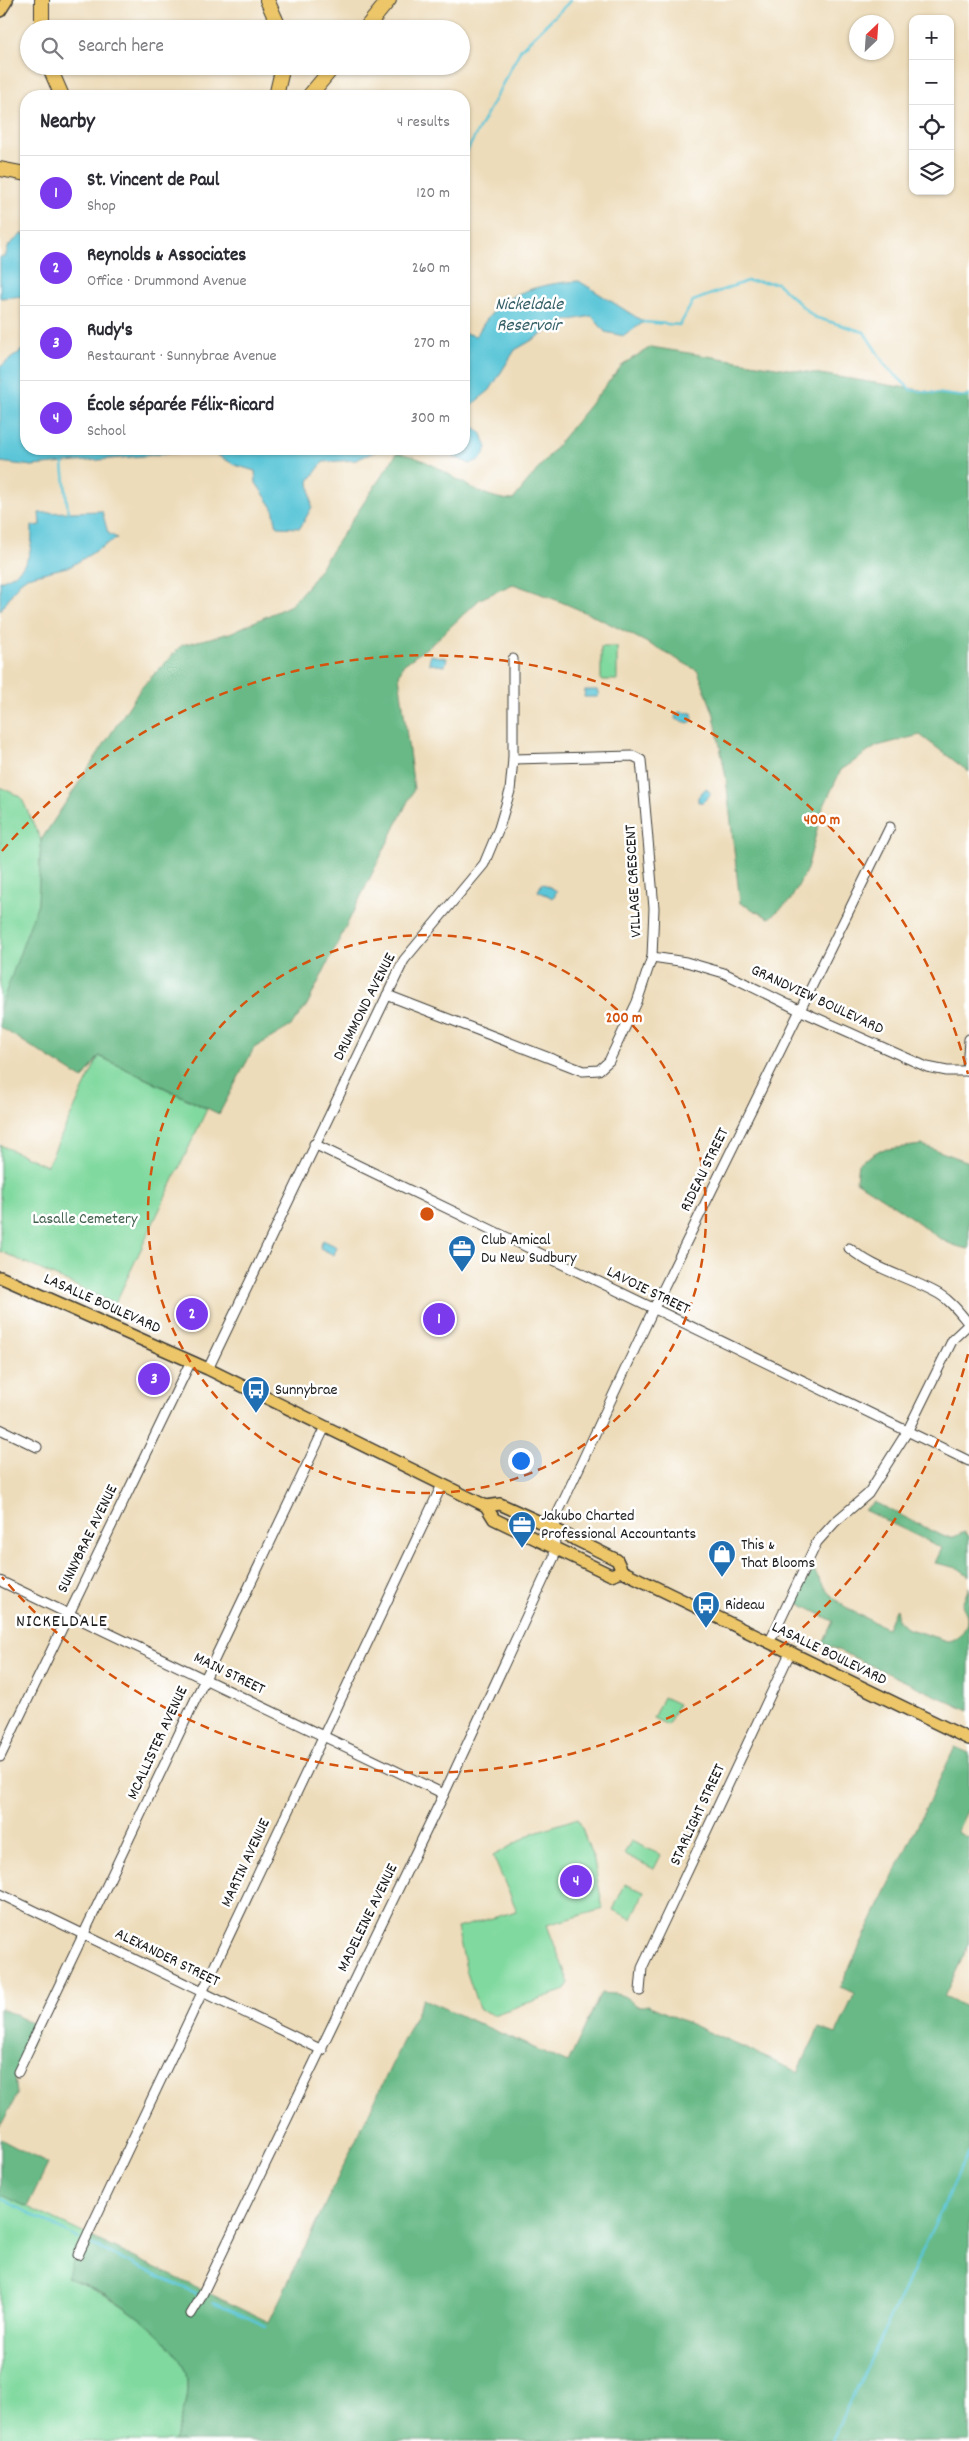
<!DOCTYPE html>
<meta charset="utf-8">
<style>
body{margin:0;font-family:Dekko,sans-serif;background:#f7f7f7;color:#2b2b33}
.controls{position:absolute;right:15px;top:15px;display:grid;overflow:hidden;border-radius:10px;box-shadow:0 1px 4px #0004}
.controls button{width:45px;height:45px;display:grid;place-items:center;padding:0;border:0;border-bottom:1px solid #e1e1e2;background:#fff;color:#2b2b33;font:25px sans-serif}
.compass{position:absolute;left:849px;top:15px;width:45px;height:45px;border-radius:50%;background:#fff;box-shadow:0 1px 4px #0004;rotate:25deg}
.you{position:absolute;left:520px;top:1460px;width:18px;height:18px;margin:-12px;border:4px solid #fff;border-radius:50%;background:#1a73e8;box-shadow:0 0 0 8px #1a73e833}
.badge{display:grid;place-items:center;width:32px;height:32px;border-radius:50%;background:#7c3aed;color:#fff;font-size:16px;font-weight:700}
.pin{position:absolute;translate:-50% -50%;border:2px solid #fff;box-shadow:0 1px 5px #0006}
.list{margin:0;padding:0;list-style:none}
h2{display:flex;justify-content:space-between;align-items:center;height:65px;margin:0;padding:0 20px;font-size:21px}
h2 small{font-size:16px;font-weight:400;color:#7c7c81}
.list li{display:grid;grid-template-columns:32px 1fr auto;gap:15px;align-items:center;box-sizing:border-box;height:75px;padding:0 20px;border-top:1px solid #e1e1e2}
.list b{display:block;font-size:19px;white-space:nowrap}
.list p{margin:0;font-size:16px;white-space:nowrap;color:#7c7c81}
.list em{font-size:16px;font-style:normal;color:#7c7c81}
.icon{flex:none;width:28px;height:28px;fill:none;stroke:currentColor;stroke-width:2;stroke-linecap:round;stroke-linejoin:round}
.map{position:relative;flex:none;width:969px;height:2441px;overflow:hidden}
.search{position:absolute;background:#fff;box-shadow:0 1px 4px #0004;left:20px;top:20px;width:450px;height:55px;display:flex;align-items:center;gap:12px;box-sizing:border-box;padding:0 18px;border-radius:28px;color:#7c7c81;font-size:19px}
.panel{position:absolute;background:#fff;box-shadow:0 1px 4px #0004;left:20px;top:90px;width:450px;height:365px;border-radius:20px}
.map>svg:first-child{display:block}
.green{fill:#80d99f;stroke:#4e7a5e}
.forest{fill:#68b986;stroke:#426a51}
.water{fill:#5cc6d8;stroke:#3c717a}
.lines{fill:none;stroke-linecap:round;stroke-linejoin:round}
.stream{stroke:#5cc6d8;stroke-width:2.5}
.minor-casing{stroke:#3b3934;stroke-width:11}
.major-casing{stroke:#3b3934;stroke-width:14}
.highway-casing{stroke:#3b3934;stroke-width:16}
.minor{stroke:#fff;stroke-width:9}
.major{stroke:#ecc669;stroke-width:11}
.highway{stroke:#ecc669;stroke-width:14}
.ring{fill:none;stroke:#d4530e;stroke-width:2.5;stroke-dasharray:9 6}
.labels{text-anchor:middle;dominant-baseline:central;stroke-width:5;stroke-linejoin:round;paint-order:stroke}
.street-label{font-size:16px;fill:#1c1c1c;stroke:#fff}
.park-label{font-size:16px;fill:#3f5e4a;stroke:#fff}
.poi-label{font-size:16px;fill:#1c1c1c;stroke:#fff;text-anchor:start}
.water-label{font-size:18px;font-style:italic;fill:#366067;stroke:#fff}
.neighbourhood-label{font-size:18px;letter-spacing:1px;fill:#1c1c1c;stroke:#fff}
.centre{fill:#d4530e;stroke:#fff;stroke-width:2.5}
.ring-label{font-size:15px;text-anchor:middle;font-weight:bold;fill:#d4530e;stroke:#fff;stroke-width:5;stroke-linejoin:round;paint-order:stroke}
</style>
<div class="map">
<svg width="969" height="2441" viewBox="0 0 969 2441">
<rect width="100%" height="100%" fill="#fff"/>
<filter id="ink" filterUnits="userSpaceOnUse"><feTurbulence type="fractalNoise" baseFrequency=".02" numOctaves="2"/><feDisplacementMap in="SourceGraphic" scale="10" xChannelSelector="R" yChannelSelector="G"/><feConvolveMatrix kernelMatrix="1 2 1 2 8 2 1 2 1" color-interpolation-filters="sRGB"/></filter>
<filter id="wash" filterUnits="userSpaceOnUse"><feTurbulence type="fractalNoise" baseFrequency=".0096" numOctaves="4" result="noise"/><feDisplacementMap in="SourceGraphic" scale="20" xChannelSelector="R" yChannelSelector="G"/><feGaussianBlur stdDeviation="1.12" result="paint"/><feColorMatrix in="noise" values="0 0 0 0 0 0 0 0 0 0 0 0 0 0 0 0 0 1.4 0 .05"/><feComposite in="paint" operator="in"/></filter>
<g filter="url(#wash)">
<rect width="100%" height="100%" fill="#eddcba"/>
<!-- green -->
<g class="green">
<rect x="601" y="647" width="16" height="33"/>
<path d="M 0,787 L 21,797 L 41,840 L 38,903 L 17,970 L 0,1009 Z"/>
<path d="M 99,1056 L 207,1109 L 115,1304 L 0,1251 L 0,1145 L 47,1166 Z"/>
<path d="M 663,1697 L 678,1704 L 668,1725 L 653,1718 Z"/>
<path d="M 578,1818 L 594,1861 L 603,1909 L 547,1925 L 569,1983 L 565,1990 L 493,2015 L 479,2009 L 467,1973 L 457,1928 L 517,1911 L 493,1856 L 535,1832 Z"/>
<path d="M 631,1841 L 661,1855 L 654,1869 L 624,1854 Z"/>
<path d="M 625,1884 L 644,1892 L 632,1919 L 613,1910 Z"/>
<path d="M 0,2194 L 87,2235 L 67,2277 C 79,2283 93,2287 105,2295 C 131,2310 186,2349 187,2381 C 188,2401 181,2423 173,2441 L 0,2441 Z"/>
</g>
<!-- forest -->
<g class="forest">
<path d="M 651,347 L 963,397 L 969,395 L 969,772 L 920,735 L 877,746 L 841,770 L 822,810 L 807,869 L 790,901 L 769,918 L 740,903 L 726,778 L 714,715 L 698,671 C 637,636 579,606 513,584 L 480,599 L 433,643 L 403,665 L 399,676 L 414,789 L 307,1005 L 291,1026 L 254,1048 L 219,1114 L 99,1056 L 83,1079 L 0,1027 L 0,1008 L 38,903 L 41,840 L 141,688 L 182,645 L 230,633 L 291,605 L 310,583 L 397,453 C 439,458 471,499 513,500 L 623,364 Z"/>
<path d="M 922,1145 L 969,1162 L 969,1249 C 943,1245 932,1232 912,1218 C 894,1205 875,1193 856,1181 L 858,1163 L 880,1150 Z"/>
<path d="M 874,1502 L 945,1537 L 954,1537 L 964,1532 L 969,1536 L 969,1576 L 958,1568 L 935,1563 L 942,1548 L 864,1510 Z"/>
<path d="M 813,1569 C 818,1576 822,1586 828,1592 C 843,1609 867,1619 887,1628 L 896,1608 L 898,1621 L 906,1628 L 947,1641 C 958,1641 968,1629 967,1617 C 967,1613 963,1608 962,1605 L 969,1587 L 969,1711 L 823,1643 L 833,1621 L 796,1602 Z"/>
<path d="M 955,1747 L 969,1753 L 969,1807 L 957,1832 L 969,1838 L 969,1869 L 966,1877 L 969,1878 L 969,1944 L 944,1997 L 969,2008 L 969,2441 L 173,2441 C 181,2423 188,2401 187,2381 C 186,2349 131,2310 105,2294 C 93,2287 79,2283 66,2277 L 87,2235 L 269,2322 L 423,1999 L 568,2063 L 601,1993 C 608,1994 617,1993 623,1996 C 633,2000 632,2009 648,2005 L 798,2072 L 819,2028 L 836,2034 L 855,1993 L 840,1987 Z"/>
<path d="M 0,2008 L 39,2027 L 15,2076 L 17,2095 L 0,2127 Z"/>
<path d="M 0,2139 L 48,2164 L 27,2207 L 0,2194 Z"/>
</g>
<!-- water -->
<g class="water">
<path d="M 23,233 L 26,238 L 26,296 L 0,298 L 0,257 L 5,257 L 9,245 Z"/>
<path d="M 579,281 L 644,322 L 624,336 L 605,332 L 592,316 L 565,321 L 515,350 L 490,390 L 464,411 L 464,333 L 476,336 C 481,328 486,319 492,313 C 512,289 550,283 579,281 Z"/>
<path d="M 26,347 L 26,449 L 381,449 L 356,460 L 323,462 L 309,481 L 312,507 L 300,528 L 277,527 L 273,508 L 256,483 L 255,471 L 235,465 L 208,450 L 32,466 L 0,462 L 0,367 Z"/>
<path d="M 464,418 L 482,434 L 487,448 L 481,459 L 470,464 L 447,454 L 419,449 L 464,449 Z"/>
<path d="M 102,511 L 108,533 L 117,538 L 71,566 L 27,577 L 19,583 L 0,611 L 0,581 C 29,571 32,553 32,526 L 40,525 L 39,513 Z"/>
<path d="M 430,655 L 447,658 L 445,666 L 429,664 Z"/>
<path d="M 585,690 L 597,690 L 599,695 L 597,697 L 584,697 Z"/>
<path d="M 680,712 L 692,713 L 693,720 L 689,723 L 675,719 L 676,714 Z"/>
<path d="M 706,788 L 711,794 L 703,802 L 698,802 L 698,797 Z"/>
<path d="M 542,883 L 557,891 L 553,898 L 538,891 Z"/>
<path d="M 323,1240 L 337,1247 L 334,1255 L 320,1248 Z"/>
</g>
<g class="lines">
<!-- stream -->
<g class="stream">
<path d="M 464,157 L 521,49 L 571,0"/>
<path d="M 643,322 L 680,325 L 693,301 L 747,281 L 777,283 L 814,317 L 864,332 L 886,366 L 911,390 L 966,397 L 969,395"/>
<path d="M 63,464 L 68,512"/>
<path d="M 0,2198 L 79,2239"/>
<path d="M 93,2245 L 197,2294"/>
<path d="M 214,2302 L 266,2326"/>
<path d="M 832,2441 L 969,2152"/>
</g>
</g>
</g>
<g filter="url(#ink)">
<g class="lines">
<defs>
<g id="minor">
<path d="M 652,957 L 686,962 L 724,973 L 799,1010 L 927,1067 L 947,1071 L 969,1071"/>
<path d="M 387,995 L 583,1071 L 599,1070 L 609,1061 L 637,1002 L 652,957 L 654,908 L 641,760 L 633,756 L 513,759"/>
<path d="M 967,1071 L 969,1039"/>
<path d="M 314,1144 L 969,1461"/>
<path d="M 849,1248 C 875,1270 909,1277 939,1294 C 951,1301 960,1313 969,1324"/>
<path d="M 208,1369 L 404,960 L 484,864 L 499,828 L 510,791 L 513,759 L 513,659"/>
<path d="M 0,1429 L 37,1447"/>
<path d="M 0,1581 L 444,1794"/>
<path d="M 769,1643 L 817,1542 L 835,1522 L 868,1494 L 907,1432 L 953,1339 L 969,1324"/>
<path d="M 0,1757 L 191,1361"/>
<path d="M 0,1894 L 322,2050"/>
<path d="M 640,1991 L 642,1968 L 790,1653"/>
<path d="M 18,2072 L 325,1427"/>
<path d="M 78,2255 L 442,1485"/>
<path d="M 191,2314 L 200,2299 L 444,1794 L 554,1557 L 556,1517 L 653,1310 L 890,827"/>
</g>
<g id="major">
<path d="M 0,11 L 7,0"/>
<path d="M 0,1277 L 208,1369 L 486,1506 L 494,1519 L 611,1575 L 622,1571"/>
<path d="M 486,1506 L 500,1504 L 542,1523 L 617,1560 L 622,1571 L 969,1739"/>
</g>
<g id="highway">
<path d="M 267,0 L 280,29"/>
<path d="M 42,29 L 42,0"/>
<path d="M 365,29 L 389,0"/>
<path d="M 49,66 L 62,96"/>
<path d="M 276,96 L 283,66"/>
<path d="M 309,96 L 334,66"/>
<path d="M 0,169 L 26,174"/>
</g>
</defs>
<!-- minor casing -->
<use href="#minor" class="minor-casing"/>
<!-- major casing -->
<use href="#major" class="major-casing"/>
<!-- highway casing -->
<use href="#highway" class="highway-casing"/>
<!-- minor -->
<use href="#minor" class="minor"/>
<!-- major -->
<use href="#major" class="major"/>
<!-- highway -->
<use href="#highway" class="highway"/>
</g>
</g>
<!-- distance rings -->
<g class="ring">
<circle cx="427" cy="1214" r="279"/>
<path d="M968 1354A559 559 0 0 1 2 1577M2 851A559 559 0 0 1 968 1074"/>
</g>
<!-- icons -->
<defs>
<symbol id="office-pin" viewBox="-11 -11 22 30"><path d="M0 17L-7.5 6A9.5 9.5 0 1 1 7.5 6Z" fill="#1f6fb2" stroke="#fff"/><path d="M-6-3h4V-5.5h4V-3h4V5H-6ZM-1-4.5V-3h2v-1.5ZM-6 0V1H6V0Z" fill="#fff"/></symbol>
<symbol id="bus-pin" viewBox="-11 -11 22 30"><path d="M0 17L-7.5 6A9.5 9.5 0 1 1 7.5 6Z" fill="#1f6fb2" stroke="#fff"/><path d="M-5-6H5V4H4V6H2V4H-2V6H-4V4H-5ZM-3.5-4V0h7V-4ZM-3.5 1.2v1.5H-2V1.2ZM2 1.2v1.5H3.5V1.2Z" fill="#fff"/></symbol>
<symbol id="shop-pin" viewBox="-11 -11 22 30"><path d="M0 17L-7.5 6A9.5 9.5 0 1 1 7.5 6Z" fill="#1f6fb2" stroke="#fff"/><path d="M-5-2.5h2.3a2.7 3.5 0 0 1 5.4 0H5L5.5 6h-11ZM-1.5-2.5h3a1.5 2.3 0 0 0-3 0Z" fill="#fff"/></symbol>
</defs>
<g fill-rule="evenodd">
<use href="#office-pin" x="446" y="1233" width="32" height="43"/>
<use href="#bus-pin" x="240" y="1374" width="32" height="43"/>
<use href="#office-pin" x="506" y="1509" width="32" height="43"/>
<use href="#shop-pin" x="706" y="1538" width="32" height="43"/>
<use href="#bus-pin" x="690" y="1589" width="32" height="43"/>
</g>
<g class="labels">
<!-- street labels -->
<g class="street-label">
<text transform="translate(634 881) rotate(-93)">VILLAGE CRESCENT</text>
<text transform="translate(817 1000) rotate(25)">GRANDVIEW BOULEVARD</text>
<text transform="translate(365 1007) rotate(-63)">DRUMMOND AVENUE</text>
<text transform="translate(705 1170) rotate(-64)">RIDEAU STREET</text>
<text transform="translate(648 1291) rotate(26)">LAVOIE STREET</text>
<text transform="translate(102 1304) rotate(24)">LASALLE BOULEVARD</text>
<text transform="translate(88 1539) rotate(-64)">SUNNYBRAE AVENUE</text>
<text transform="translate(829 1654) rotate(26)">LASALLE BOULEVARD</text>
<text transform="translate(229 1674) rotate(26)">MAIN STREET</text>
<text transform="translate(158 1743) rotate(-65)">MCALLISTER AVENUE</text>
<text transform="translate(698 1815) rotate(-65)">STARLIGHT STREET</text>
<text transform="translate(246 1863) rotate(-65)">MARTIN AVENUE</text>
<text transform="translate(368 1918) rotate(-64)">MADELEINE AVENUE</text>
<text transform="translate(167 1958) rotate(26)">ALEXANDER STREET</text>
</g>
<!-- park labels -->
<g class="park-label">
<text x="85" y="1219">Lasalle Cemetery</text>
</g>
<!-- poi labels -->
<g class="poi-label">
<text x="481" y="1240">Club Amical<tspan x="481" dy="18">Du New Sudbury</tspan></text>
<text x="275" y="1390">Sunnybrae</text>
<text x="541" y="1516">Jakubo Charted<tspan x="541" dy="18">Professional Accountants</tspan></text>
<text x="741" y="1545">This &amp;<tspan x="741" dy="18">That Blooms</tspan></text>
<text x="725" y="1605">Rideau</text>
</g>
<!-- water labels -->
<g class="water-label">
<text x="529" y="305">Nickeldale<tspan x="529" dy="21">Reservoir</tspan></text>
</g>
<!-- neighbourhood labels -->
<g class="neighbourhood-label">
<text x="62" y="1622">NICKELDALE</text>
</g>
</g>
<circle cx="427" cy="1214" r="8" class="centre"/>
<g class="ring-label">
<text x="822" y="824">400 m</text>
<text x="624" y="1022">200 m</text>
</g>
</svg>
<div class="controls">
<button>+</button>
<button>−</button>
<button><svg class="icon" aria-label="locate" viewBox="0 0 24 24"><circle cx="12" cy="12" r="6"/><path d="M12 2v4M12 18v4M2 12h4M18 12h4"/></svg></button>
<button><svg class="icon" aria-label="layers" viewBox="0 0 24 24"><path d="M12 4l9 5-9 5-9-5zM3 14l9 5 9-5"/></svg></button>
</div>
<svg class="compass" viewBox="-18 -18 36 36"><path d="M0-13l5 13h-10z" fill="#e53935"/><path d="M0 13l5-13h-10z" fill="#7c7c81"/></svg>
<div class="you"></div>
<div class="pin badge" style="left:439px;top:1319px">1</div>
<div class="pin badge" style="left:192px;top:1314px">2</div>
<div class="pin badge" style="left:154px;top:1379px">3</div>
<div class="pin badge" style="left:576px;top:1881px">4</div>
<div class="search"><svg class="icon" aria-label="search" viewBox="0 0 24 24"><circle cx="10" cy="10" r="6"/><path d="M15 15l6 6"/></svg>Search here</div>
<section class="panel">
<h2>Nearby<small>4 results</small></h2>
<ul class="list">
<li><span class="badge">1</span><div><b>St. Vincent de Paul</b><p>Shop</p></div><em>120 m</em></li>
<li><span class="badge">2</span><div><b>Reynolds &amp; Associates</b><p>Office · Drummond Avenue</p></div><em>260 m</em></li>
<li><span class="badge">3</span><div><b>Rudy's</b><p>Restaurant · Sunnybrae Avenue</p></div><em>270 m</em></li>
<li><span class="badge">4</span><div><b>École séparée Félix-Ricard</b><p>School</p></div><em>300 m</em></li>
</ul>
</section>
</div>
